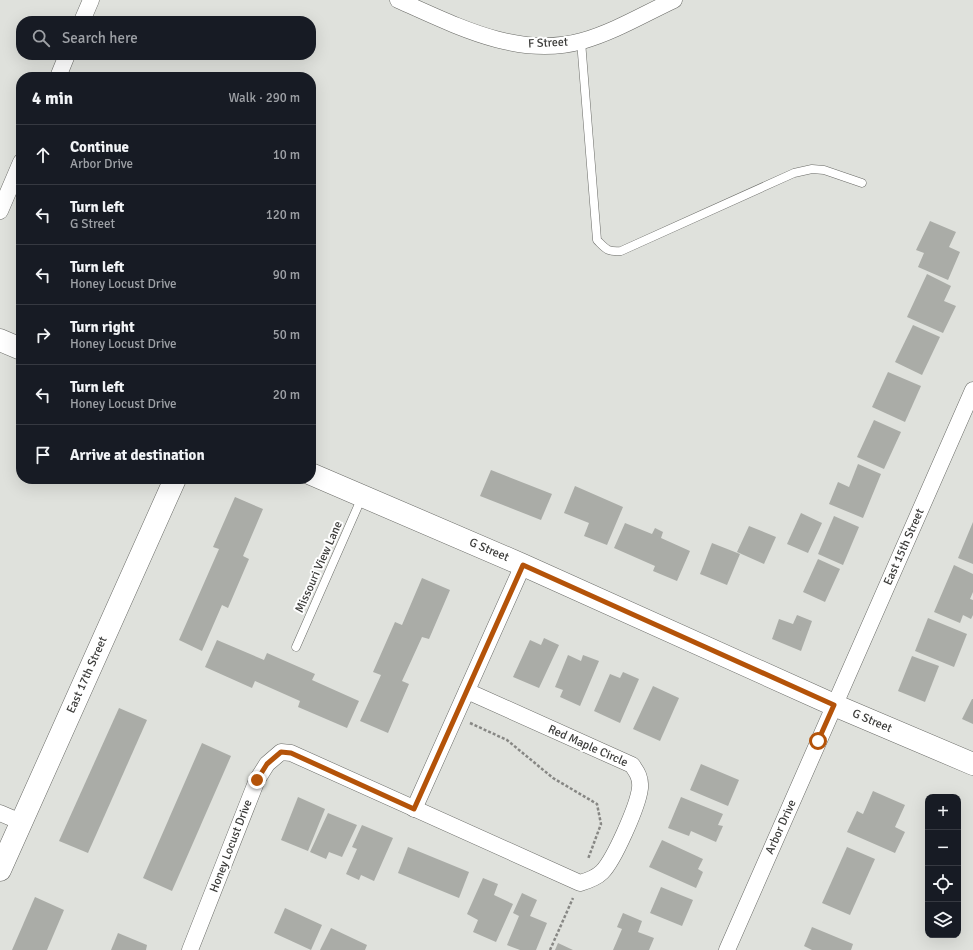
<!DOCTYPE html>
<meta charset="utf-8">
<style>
body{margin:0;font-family:Signika,sans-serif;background:#242831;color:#f1f3f6}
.controls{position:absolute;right:12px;bottom:12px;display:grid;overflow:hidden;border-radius:8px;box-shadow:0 4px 16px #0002}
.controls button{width:36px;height:36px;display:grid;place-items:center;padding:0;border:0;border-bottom:1px solid #363941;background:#171b24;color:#f1f3f6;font:20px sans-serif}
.stop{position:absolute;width:12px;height:12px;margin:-9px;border:3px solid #b45309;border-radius:50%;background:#fff}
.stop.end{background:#b45309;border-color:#fff;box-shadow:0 1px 4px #0008}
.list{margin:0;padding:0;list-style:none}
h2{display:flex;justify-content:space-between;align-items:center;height:52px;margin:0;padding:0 16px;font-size:17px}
h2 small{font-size:13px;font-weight:400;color:#9ea1a6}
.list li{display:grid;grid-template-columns:26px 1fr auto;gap:12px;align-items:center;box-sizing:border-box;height:60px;padding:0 16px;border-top:1px solid #363941}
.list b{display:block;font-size:15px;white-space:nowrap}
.list p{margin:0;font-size:13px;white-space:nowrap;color:#9ea1a6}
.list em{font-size:13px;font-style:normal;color:#9ea1a6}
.icon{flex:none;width:22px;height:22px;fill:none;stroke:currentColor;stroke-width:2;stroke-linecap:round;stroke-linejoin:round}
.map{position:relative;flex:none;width:973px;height:950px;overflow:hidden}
.search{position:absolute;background:#171b24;box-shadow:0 4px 16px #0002;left:16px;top:16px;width:300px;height:44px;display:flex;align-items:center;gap:10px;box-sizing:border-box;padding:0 14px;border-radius:16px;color:#9ea1a6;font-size:15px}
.panel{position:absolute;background:#171b24;box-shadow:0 4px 16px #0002;left:16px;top:72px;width:300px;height:412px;border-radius:16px}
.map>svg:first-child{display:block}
.building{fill:#aaaca7}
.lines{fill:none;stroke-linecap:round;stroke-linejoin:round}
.lane-casing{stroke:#696a66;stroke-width:9}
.street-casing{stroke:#696a66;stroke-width:17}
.secondary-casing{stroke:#696a66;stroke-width:23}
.path{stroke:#878784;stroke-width:2.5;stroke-dasharray:3 2;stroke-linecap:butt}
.lane{stroke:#fff;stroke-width:8}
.street{stroke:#fff;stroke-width:16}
.secondary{stroke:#fff;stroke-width:22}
.route{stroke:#b45309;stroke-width:5}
.labels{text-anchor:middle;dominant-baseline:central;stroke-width:4;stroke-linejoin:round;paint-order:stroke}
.street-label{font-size:12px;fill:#3c3c3a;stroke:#fff}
</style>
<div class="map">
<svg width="973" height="950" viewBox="0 0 973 950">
<rect width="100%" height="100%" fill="#dfe1dc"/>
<!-- building -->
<g class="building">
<path d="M 930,221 L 956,232 L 949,247 L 960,252 L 948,280 L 918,267 L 924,253 L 916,250 Z"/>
<path d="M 927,274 L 951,286 L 944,301 L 956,306 L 943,333 L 907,317 Z"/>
<path d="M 913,325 L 940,337 L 922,375 L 895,362 Z"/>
<path d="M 888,372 L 921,386 L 905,422 L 872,407 Z"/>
<path d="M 874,420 L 901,432 L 884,469 L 857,457 Z"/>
<path d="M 858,464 L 881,474 L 863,518 L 829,504 L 838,482 L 849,487 Z"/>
<path d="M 491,470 L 552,494 L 541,520 L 480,496 Z"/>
<path d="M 575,486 L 623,507 L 607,545 L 584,536 L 589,523 L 564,513 Z"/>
<path d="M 235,497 L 263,509 L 243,556 L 249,559 L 228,608 L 222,605 L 202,651 L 179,640 L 219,549 L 213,547 Z"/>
<path d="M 801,513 L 822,523 L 808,553 L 787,544 Z"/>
<path d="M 834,516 L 859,527 L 843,565 L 818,554 Z"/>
<path d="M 973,522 L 973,564 L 958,558 Z"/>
<path d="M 625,523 L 652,534 L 655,528 L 663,532 L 661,538 L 690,551 L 677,581 L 653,571 L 655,566 L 614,548 Z"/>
<path d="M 749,526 L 776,537 L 764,564 L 737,552 Z"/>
<path d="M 712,543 L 740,554 L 727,585 L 700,574 Z"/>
<path d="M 818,559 L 840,569 L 825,602 L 803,592 Z"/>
<path d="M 954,565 L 973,574 L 973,592 L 970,599 L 973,600 L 973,615 L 971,619 L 963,615 L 960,623 L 934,612 Z"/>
<path d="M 422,578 L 450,590 L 429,639 L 422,637 L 402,681 L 409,684 L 388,733 L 360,721 L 381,675 L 373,672 L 395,622 L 402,625 Z"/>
<path d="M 797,615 L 812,621 L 801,651 L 772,639 L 779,619 L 793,624 Z"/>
<path d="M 928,618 L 967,634 L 954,667 L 915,651 Z"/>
<path d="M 544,638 L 559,645 L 539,688 L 513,677 L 530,640 L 541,645 Z"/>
<path d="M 217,640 L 264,660 L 267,653 L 315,674 L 312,680 L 359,701 L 347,728 L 298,707 L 300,701 L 255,681 L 252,688 L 205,667 Z"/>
<path d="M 568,655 L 581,661 L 583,655 L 599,661 L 580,706 L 560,697 L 563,690 L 555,687 Z"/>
<path d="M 912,656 L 939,666 L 925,702 L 898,691 Z"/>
<path d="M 623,672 L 639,679 L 620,723 L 594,711 L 610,674 L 620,678 Z"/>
<path d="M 653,686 L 679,698 L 660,741 L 633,729 Z"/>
<path d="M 972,699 L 973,699 L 973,724 L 962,719 Z"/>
<path d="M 119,708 L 147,720 L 88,853 L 59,841 Z"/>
<path d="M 202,743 L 231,756 L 172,891 L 143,878 Z"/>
<path d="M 701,764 L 739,780 L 728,806 L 690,790 Z"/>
<path d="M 873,791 L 905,805 L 895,827 L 905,832 L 895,853 L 847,832 L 857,811 L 863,814 Z"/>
<path d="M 298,797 L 325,809 L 308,851 L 281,840 Z"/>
<path d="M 681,797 L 723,814 L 718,825 L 723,826 L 716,842 L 691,831 L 689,836 L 668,828 Z"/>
<path d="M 328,813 L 357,825 L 342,857 L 329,852 L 326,859 L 310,852 Z"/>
<path d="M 362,825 L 393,838 L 374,881 L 361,875 L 359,880 L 346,874 L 357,849 L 352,847 Z"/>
<path d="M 662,840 L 703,859 L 698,869 L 703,872 L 696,888 L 649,867 Z"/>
<path d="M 408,847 L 469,872 L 459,898 L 398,873 Z"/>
<path d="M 847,847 L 875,859 L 850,915 L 822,903 Z"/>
<path d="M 483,878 L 498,884 L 494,895 L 513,904 L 496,942 L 473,932 L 478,920 L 467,914 Z"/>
<path d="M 661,887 L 693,900 L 682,926 L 650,913 Z"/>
<path d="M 522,893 L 537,900 L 530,916 L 547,923 L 536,950 L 520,950 L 507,945 L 519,916 L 513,913 Z"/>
<path d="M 35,897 L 64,910 L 47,950 L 12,950 Z"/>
<path d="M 285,908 L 322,925 L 311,950 L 274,933 Z"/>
<path d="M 623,913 L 642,921 L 638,932 L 654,938 L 649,950 L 613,950 L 622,929 L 617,927 Z"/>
<path d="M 812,927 L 853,944 L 851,950 L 812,950 L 804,946 Z"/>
<path d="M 331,928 L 367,945 L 365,950 L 320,950 Z"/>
<path d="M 118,933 L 147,945 L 146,950 L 111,950 Z"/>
<path d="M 558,943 L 573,950 L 555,950 Z"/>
</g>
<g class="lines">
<defs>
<g id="lane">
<path d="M 581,41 L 597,240 C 606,249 607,252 621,251 L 794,173 L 812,169 L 824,170 L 862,183"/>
<path d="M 296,647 L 362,497"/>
</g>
<g id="street">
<path d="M 398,0 C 455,25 518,59 582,41 C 614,32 644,14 674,0"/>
<path d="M 82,21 L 91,0"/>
<path d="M 58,77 L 67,55"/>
<path d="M 0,211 L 21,162"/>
<path d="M 414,809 L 523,565"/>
<path d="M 0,813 L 21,822"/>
<path d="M 190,950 L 257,780 L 267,764 L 281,752 L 291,753 L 580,883 C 587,881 596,878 602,872 C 614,860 638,806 640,788 C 641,778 637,772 632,765 L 467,691"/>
<path d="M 727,950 L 973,390"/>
</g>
<g id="secondary">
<path d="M 0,340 L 21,349"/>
<path d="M 311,474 L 523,565 L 834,705 L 973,764"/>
<path d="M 0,870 L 175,479"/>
</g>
</defs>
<!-- lane casing -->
<use href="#lane" class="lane-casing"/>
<!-- street casing -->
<use href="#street" class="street-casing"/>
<!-- secondary casing -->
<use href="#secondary" class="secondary-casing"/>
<!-- path -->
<g class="path">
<path d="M 470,723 L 507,740 L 553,778 L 597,804 L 601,824 L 588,859"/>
<path d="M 550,950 L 573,898"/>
</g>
<!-- lane -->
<use href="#lane" class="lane"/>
<!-- street -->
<use href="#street" class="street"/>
<!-- secondary -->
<use href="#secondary" class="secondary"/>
</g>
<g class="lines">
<!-- route -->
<path class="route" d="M 257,780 L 267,764 L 281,752 L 291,753 L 414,809 L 523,565 L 834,705 L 818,741"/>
</g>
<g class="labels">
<!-- street labels -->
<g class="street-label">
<text transform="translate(548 43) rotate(-3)">F Street</text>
<text transform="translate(904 547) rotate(-66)">East 15th Street</text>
<text transform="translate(489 550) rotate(23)">G Street</text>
<text transform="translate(319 567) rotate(-66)">Missouri View Lane</text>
<text transform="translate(87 675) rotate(-66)">East 17th Street</text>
<text transform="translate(872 721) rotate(23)">G Street</text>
<text transform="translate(588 746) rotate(24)">Red Maple Circle</text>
<text transform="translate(781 827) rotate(-66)">Arbor Drive</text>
<text transform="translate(231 846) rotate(-69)">Honey Locust Drive</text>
</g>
</g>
</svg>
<div class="controls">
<button>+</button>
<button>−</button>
<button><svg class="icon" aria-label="locate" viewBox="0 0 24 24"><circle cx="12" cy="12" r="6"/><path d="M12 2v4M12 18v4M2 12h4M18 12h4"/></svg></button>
<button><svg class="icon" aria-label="layers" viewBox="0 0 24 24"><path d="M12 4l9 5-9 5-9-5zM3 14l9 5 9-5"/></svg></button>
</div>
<div class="stop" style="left:818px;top:741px"></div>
<div class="stop end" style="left:257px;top:780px"></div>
<div class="search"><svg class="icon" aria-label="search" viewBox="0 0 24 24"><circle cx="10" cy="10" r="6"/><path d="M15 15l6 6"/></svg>Search here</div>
<section class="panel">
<h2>4 min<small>Walk · 290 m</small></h2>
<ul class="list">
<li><svg class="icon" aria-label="ahead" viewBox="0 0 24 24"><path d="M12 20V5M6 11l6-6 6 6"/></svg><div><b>Continue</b><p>Arbor Drive</p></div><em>10 m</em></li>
<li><svg class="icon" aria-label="left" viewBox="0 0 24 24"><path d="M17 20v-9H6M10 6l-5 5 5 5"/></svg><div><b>Turn left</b><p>G Street</p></div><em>120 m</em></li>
<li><svg class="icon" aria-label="left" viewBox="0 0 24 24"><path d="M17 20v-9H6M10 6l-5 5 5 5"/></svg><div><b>Turn left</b><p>Honey Locust Drive</p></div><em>90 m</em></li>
<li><svg class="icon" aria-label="right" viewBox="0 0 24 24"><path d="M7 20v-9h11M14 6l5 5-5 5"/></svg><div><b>Turn right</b><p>Honey Locust Drive</p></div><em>50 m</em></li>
<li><svg class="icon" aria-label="left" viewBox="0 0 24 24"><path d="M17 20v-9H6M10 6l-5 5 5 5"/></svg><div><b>Turn left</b><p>Honey Locust Drive</p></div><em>20 m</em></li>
<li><svg class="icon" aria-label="arrive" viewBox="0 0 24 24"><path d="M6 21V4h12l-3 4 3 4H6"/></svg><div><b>Arrive at destination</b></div></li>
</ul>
</section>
</div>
